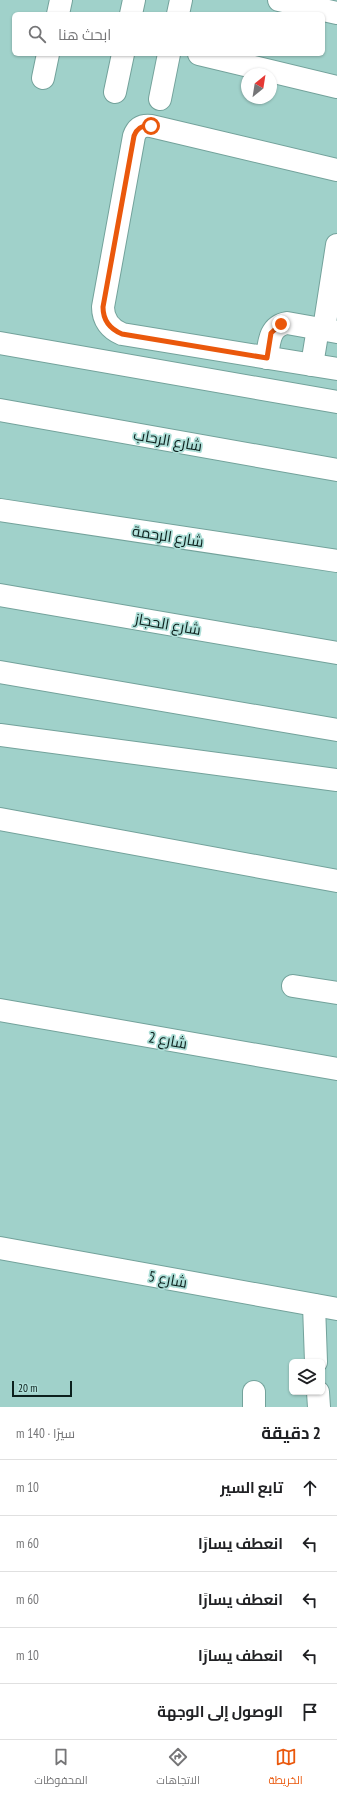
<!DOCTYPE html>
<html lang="ar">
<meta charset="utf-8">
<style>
body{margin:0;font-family:"PT Sans Narrow",Cairo,sans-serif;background:#f6f6f6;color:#202124;direction:rtl}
.controls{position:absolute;right:12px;bottom:12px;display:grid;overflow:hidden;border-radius:6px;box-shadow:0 1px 3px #0004}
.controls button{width:36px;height:36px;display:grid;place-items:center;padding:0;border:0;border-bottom:1px solid #e0e0e0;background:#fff;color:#202124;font:20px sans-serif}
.compass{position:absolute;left:241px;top:68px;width:36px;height:36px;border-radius:50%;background:#fff;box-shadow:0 1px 3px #0004;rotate:30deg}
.scale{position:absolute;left:12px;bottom:10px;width:60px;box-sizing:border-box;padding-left:4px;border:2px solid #0c201d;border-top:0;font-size:11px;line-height:14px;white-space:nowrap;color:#0c201d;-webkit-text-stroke:3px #added7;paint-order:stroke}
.stop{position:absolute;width:12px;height:12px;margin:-9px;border:3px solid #ea580c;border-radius:50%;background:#fff}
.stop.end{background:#ea580c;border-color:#fff;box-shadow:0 1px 4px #0008}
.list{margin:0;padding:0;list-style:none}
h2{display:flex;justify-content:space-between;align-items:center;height:52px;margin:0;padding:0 16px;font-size:17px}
h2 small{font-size:13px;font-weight:400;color:#757577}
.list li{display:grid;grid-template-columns:26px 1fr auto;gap:12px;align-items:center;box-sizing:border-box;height:56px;padding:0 16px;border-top:1px solid #e0e0e0}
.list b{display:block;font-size:15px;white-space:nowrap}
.list em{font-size:13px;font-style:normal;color:#757577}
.icon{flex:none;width:22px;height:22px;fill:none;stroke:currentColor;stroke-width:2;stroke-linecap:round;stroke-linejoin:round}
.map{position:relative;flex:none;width:337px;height:1407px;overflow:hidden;direction:ltr}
.search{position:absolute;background:#fff;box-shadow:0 1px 3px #0004;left:12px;right:12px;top:12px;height:44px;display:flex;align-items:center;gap:10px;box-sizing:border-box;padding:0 14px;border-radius:6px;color:#757577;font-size:15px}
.sheet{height:332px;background:#fff}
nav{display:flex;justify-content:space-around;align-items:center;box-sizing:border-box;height:56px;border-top:1px solid #e0e0e0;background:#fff;font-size:11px;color:#757577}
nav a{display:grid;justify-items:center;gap:2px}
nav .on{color:#ea580c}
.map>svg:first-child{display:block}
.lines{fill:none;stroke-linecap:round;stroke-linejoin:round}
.minor-casing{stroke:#73a29b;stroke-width:24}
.minor{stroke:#fff;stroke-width:22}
.route{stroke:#ea580c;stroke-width:5}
.labels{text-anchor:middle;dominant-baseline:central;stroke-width:3.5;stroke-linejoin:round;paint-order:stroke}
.street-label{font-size:15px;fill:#0c201d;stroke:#added7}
</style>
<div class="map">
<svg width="337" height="1407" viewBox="0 0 337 1407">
<rect width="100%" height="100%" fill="#a0d1ca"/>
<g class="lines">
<defs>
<g id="minor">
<path d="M 279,0 L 337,13"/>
<path d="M 58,14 L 61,0"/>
<path d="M 131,14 L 134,0"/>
<path d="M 178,14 L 181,0"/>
<path d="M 199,54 L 337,87"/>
<path d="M 43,78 L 48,54"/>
<path d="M 115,92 L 123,54"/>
<path d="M 160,99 L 169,54"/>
<path d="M 337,170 L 151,126 C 142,125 137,128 134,136 L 103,307 C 103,320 110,329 122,334 L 337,369"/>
<path d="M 324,329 L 337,245"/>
<path d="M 0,343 L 337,402"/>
<path d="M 267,358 C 269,343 269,326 287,323 L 337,332"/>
<path d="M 312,365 L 318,328"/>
<path d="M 0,410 L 337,470"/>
<path d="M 0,510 L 337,561"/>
<path d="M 0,595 L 337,653"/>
<path d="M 0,672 L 337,730"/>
<path d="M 0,735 L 337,780"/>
<path d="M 0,819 L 337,881"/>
<path d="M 293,986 L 337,993"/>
<path d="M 0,1010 L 337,1069"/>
<path d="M 0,1248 L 337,1309"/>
<path d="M 314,1305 L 316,1362"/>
<path d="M 254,1392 L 254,1407"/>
<path d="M 318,1392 L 319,1407"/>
</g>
</defs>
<!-- minor casing -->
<use href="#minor" class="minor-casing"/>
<!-- minor -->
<use href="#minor" class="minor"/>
</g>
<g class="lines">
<!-- route -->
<path class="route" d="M 151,126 C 142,125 137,128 134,136 L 103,307 C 103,320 110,329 122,334 L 267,358 L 271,333 L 281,324"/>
</g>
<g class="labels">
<!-- street labels -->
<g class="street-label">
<text transform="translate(168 440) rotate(10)">شارع الرحاب</text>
<text transform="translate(168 536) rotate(9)">شارع الرحمة</text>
<text transform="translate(168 624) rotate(10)">شارع الحجاز</text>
<text transform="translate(168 1040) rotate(10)">شارع 2</text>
<text transform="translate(168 1279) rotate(10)">شارع 5</text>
</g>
</g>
</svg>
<div class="controls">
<button><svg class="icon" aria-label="layers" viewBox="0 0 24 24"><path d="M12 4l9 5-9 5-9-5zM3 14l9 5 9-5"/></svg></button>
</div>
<svg class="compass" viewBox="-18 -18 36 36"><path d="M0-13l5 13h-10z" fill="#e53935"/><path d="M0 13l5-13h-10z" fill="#757577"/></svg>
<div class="scale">20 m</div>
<div class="stop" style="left:151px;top:126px"></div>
<div class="stop end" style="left:281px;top:324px"></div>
<div class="search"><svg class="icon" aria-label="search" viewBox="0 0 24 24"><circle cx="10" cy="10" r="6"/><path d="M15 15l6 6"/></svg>ابحث هنا</div>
</div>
<section class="sheet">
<h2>2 دقيقة<small>سيرًا · 140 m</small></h2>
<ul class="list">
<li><svg class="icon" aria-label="ahead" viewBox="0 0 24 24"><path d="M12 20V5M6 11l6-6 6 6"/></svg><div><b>تابع السير</b></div><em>10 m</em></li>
<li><svg class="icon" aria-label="left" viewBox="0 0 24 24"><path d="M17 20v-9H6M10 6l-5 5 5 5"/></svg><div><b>انعطف يسارًا</b></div><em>60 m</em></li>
<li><svg class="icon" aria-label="left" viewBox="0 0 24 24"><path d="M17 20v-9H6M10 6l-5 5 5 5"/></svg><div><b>انعطف يسارًا</b></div><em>60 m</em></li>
<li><svg class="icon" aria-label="left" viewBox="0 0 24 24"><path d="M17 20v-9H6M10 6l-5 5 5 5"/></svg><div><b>انعطف يسارًا</b></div><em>10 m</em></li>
<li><svg class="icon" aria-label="arrive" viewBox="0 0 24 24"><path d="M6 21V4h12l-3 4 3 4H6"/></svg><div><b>الوصول إلى الوجهة</b></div></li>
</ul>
</section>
<nav>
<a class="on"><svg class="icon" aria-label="map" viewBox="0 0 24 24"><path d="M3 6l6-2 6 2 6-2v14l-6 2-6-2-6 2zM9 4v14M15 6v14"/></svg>الخريطة</a>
<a><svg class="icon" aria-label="directions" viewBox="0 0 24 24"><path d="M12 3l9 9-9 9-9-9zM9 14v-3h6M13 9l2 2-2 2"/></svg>الاتجاهات</a>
<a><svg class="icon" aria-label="saved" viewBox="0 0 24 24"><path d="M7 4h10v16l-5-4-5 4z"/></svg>المحفوظات</a>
</nav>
